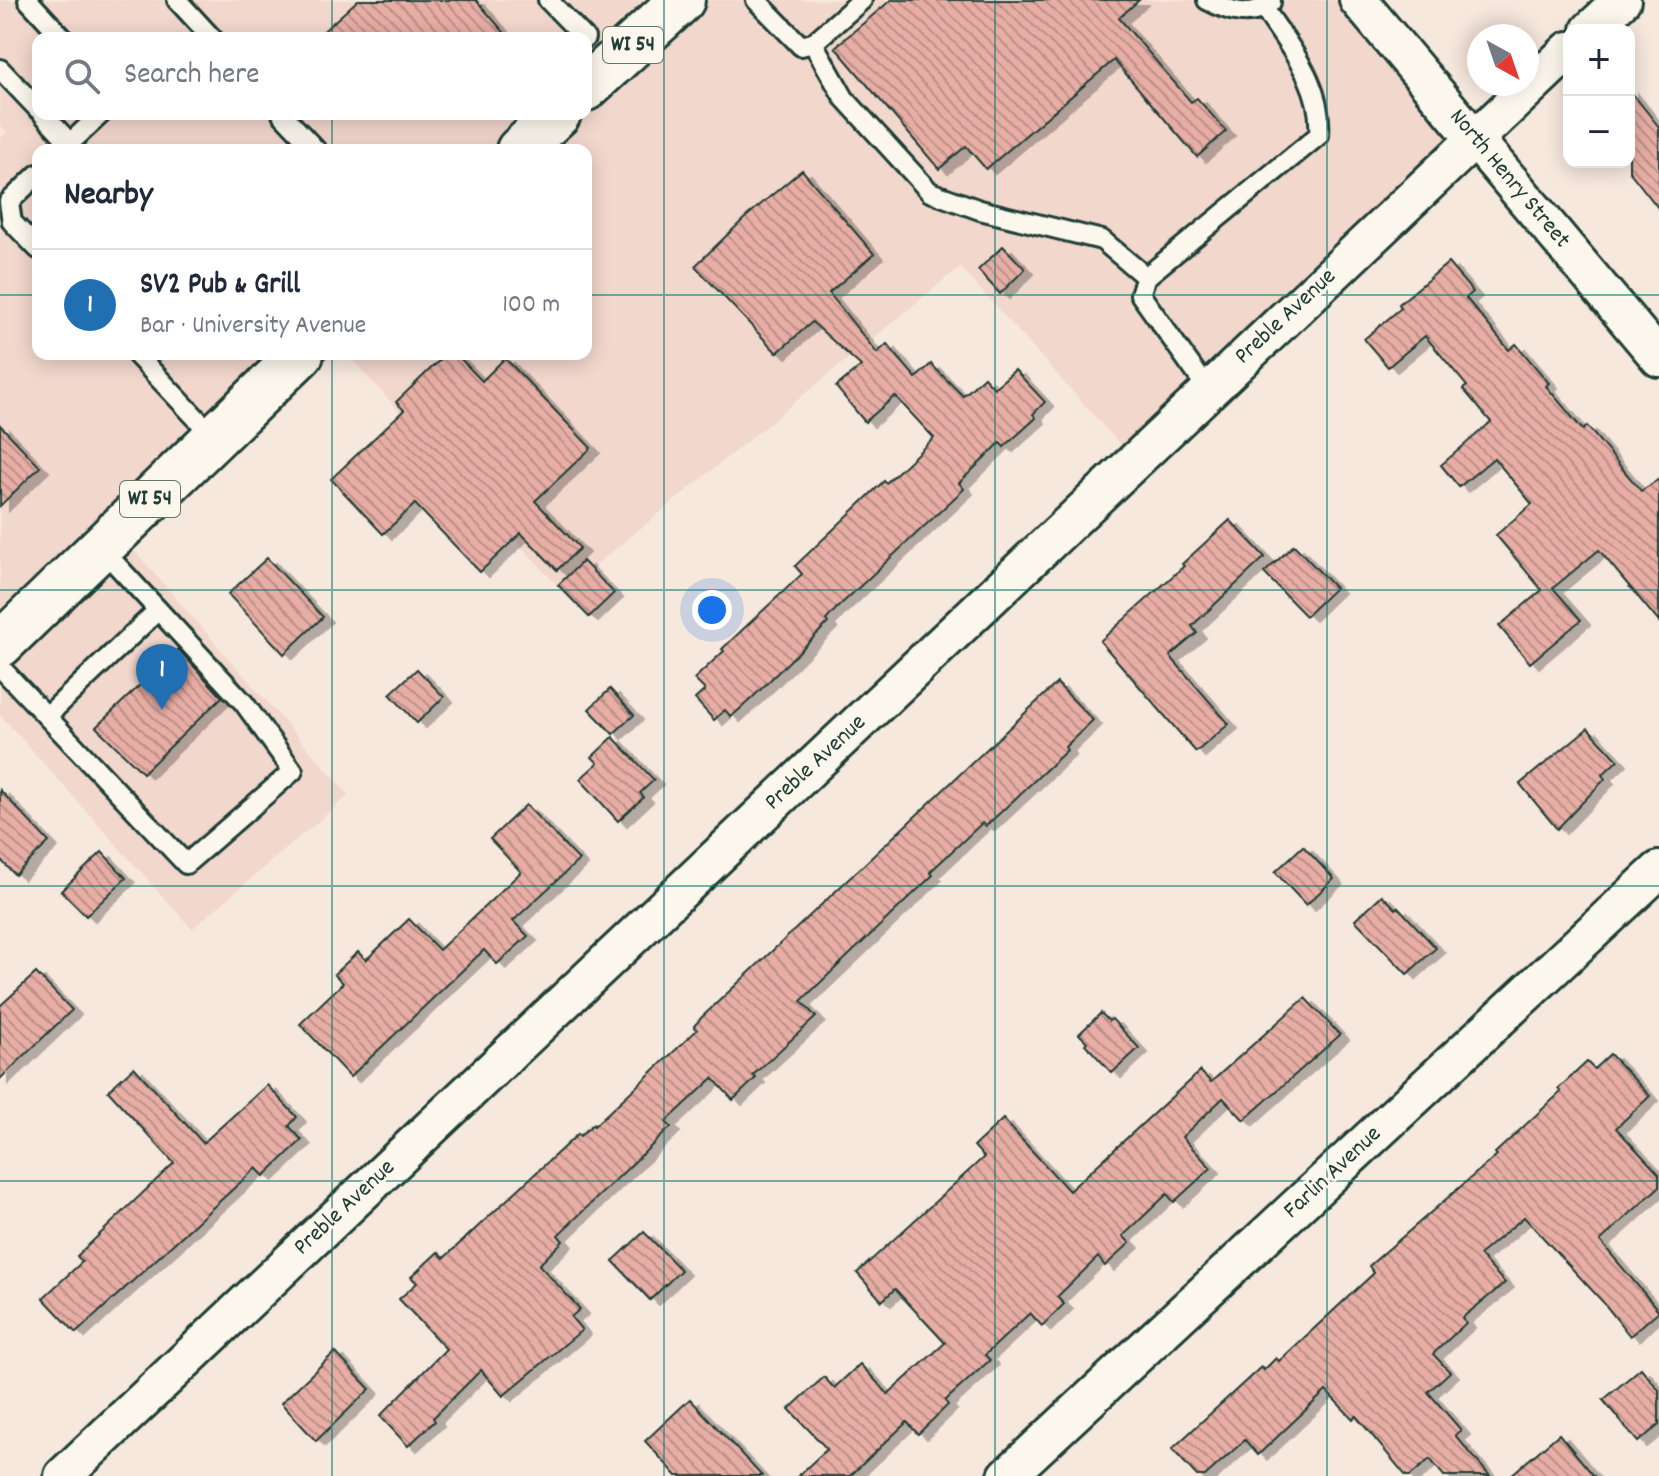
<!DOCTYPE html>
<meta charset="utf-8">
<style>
body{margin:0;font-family:Dekko,sans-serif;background:#f2f2f3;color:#1f2937}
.controls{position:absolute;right:24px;top:24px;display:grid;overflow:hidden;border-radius:16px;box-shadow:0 4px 20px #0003}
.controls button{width:72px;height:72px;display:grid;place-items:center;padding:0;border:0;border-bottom:2px solid #e0e1e3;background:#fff;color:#1f2937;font:40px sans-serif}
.compass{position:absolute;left:1467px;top:24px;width:72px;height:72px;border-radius:50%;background:#fff;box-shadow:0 4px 20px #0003;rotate:140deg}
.you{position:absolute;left:712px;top:610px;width:28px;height:28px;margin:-20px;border:6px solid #fff;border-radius:50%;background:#1a73e8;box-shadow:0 0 0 12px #1a73e833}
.badge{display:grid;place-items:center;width:52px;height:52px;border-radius:50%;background:#1f6fb2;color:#fff;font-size:26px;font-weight:700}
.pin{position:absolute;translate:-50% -66px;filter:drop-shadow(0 2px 4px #0008)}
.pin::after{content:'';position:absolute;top:42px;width:28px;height:24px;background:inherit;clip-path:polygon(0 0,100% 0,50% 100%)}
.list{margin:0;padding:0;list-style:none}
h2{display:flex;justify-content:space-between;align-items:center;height:104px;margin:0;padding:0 32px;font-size:34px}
h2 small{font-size:26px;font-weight:400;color:#747a83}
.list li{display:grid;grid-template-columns:52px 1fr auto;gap:24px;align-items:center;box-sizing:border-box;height:112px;padding:0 32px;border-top:2px solid #e0e1e3}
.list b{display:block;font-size:30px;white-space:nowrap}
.list p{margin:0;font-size:26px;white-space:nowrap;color:#747a83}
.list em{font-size:26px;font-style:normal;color:#747a83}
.icon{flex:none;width:44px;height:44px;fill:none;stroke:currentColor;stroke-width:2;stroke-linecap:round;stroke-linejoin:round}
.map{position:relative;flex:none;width:1659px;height:1476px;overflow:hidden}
.search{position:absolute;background:#fff;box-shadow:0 4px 20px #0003;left:32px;top:32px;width:560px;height:88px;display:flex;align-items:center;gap:20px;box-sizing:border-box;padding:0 28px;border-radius:16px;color:#747a83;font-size:30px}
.panel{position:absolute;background:#fff;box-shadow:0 4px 20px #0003;left:32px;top:144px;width:560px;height:216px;border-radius:16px}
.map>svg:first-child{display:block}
.built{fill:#f2d7cd;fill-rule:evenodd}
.building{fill:url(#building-back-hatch);stroke:#1f3d34;stroke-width:2;filter:url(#shadow)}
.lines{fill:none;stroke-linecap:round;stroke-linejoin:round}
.service-casing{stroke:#1f3d34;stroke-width:24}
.minor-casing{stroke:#1f3d34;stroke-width:42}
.primary-casing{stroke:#1f3d34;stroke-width:50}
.service{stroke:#fbf7ec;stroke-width:18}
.minor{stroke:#fbf7ec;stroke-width:36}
.primary{stroke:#fbf7ec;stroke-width:44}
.grid{fill:none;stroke:#0f766e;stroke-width:2;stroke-opacity:0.55}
.labels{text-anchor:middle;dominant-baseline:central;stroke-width:6;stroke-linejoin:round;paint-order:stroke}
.shield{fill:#fbf7ec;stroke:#61756b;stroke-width:2}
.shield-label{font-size:22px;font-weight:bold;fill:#1f3d34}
.street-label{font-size:24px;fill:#1f3d34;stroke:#fbf7ec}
</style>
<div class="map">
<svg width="1659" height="1476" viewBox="0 0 1659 1476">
<defs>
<pattern id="building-back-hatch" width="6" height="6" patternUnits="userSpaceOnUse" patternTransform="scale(2)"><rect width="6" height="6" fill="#e8aea5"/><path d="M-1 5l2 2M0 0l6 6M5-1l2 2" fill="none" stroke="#bb8f87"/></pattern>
<filter id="shadow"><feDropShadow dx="9" dy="5" stdDeviation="0" flood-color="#0004"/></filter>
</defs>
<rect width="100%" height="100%" fill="#f7e8de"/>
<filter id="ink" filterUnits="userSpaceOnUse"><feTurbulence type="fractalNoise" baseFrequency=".0125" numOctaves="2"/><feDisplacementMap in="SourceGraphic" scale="16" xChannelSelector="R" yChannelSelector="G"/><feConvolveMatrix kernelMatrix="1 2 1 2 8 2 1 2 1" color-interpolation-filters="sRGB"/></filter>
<g filter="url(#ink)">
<!-- built -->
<path class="built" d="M 0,0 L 1358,0 L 1475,139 L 1135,461 L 960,267 L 563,592 L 347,354 L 586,354 L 586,150 L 38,150 L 38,354 L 301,354 L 117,531 L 349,795 L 192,929 L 0,715 L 0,139 L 7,132 L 0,125 ZM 38,38 L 586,38 L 586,114 L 38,114 Z"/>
<!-- building -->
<g class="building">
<path d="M 358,0 L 476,0 L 509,38 L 316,38 Z"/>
<path d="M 891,0 L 1139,0 L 1119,18 L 1191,102 L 1197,98 L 1226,131 L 1197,157 L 1114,60 L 986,169 L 966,146 L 939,169 L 835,47 Z"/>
<path d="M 1629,89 L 1659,127 L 1659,209 L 1629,171 Z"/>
<path d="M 802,170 L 874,254 L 829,293 L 877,353 L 887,344 L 916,378 L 931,364 L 963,396 L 984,377 L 994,388 L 1015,370 L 1045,402 L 1033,414 L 1036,418 L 1004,447 L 1000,443 L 959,483 L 964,489 L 837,608 L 826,620 L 828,623 L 751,699 L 731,717 L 725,710 L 714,720 L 695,699 L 705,690 L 694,679 L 724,651 L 722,649 L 802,574 L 795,566 L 884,481 L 886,483 L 934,438 L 895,396 L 865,422 L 836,387 L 861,366 L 812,322 L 777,353 L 695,266 L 747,216 Z"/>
<path d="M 1003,246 L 1025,269 L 1000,294 L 978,270 Z"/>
<path d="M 1448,263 L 1473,292 L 1466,298 L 1509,350 L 1516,344 L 1549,383 L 1546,386 L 1583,430 L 1587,426 L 1641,491 L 1659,479 L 1659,622 L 1599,550 L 1553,588 L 1581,620 L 1530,663 L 1499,626 L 1542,590 L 1496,535 L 1532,504 L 1494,458 L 1459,487 L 1441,465 L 1491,422 L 1463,389 L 1467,386 L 1425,336 L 1388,367 L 1364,339 L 1401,308 L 1399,304 Z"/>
<path d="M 446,354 L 456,354 L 482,381 L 505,358 L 591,448 L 535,501 L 580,548 L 557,570 L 521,533 L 480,572 L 415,504 L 383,534 L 331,479 L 404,410 L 396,402 Z"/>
<path d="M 0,425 L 40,467 L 0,506 Z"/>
<path d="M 1230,520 L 1265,557 L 1192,626 L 1197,633 L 1170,656 L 1229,724 L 1196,752 L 1100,641 L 1184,566 L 1182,564 Z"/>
<path d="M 1294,545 L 1335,588 L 1306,616 L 1264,573 Z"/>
<path d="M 267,558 L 323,617 L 284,654 L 228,594 Z"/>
<path d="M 583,561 L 614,593 L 589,617 L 558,585 Z"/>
<path d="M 178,649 L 222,697 L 143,773 L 96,727 Z"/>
<path d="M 417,669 L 444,697 L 417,723 L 390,694 Z"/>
<path d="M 1057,683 L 1093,720 L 1065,747 L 1067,750 L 986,826 L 982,823 L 930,872 L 933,875 L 801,1001 L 816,1017 L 753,1075 L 756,1078 L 733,1100 L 713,1078 L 666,1122 L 671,1127 L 558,1235 L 563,1241 L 539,1265 L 580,1309 L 571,1317 L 582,1330 L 503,1396 L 481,1370 L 433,1418 L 435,1421 L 408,1446 L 380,1416 L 446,1349 L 399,1299 L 417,1283 L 411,1277 L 438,1252 L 444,1258 L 578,1134 L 580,1136 L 593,1124 L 594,1126 L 697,1030 L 694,1026 L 702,1017 Z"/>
<path d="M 610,689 L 634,715 L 613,734 L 589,709 Z"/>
<path d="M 1588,728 L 1618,760 L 1602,775 L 1605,779 L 1557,829 L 1520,784 Z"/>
<path d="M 613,737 L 654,780 L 640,793 L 644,797 L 618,821 L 580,779 L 598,763 L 592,757 Z"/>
<path d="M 0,790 L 49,842 L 15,875 L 0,859 Z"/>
<path d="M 526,805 L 579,860 L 513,921 L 528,936 L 497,964 L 484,950 L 350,1077 L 300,1024 L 343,983 L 334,974 L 358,952 L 366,960 L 409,919 L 439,950 L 521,872 L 490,839 Z"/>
<path d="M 1303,846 L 1334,879 L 1306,905 L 1275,872 Z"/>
<path d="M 102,852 L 126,878 L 86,916 L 61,891 Z"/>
<path d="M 1382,895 L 1396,909 L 1398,907 L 1436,948 L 1407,974 L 1355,920 Z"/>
<path d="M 36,973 L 72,1010 L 0,1079 L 0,1006 Z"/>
<path d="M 1305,998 L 1340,1035 L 1244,1120 L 1223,1098 L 1182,1137 L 1211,1168 L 1174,1202 L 1167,1194 L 1123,1236 L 1130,1243 L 1105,1266 L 1098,1257 L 1057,1297 L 1064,1304 L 1042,1326 L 1030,1313 L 985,1355 L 990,1360 L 945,1401 L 948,1405 L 918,1434 L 907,1422 L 850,1476 L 798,1476 L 827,1449 L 789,1409 L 824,1377 L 834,1388 L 860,1364 L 888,1394 L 945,1343 L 895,1289 L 882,1301 L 857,1273 L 984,1157 L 974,1146 L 1003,1119 L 1069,1191 L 1200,1071 L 1211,1082 Z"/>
<path d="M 1101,1013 L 1109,1021 L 1112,1019 L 1139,1048 L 1112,1073 L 1085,1044 L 1087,1042 L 1079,1034 Z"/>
<path d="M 1610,1054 L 1650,1096 L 1616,1128 L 1659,1174 L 1659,1187 L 1600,1241 L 1659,1311 L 1630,1336 L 1603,1302 L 1524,1217 L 1479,1255 L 1505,1283 L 1462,1318 L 1466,1323 L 1433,1354 L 1450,1372 L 1428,1392 L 1461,1430 L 1455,1435 L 1490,1476 L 1444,1476 L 1430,1459 L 1410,1476 L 1406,1476 L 1356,1416 L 1353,1419 L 1326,1391 L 1258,1455 L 1245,1440 L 1205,1476 L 1197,1476 L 1172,1449 L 1261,1367 L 1264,1370 L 1276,1358 L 1279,1361 L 1374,1273 L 1369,1266 L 1497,1155 L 1495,1153 L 1561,1092 L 1558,1089 L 1587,1062 L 1594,1069 Z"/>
<path d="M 134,1067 L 203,1143 L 267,1085 L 297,1117 L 289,1126 L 302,1140 L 264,1176 L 256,1168 L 76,1333 L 43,1298 L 82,1262 L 77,1256 L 174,1163 L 108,1091 Z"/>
<path d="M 644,1232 L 681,1270 L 650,1300 L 613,1261 Z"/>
<path d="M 335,1352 L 370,1389 L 316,1441 L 281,1403 Z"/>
<path d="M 1641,1368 L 1659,1390 L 1659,1425 L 1638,1442 L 1603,1400 Z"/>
<path d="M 690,1399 L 762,1476 L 677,1476 L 645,1441 Z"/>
<path d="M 1559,1434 L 1594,1476 L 1510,1476 Z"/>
</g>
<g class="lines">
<defs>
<g id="service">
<path d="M 28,0 L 63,38"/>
<path d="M 177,0 L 212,38"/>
<path d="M 548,0 L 585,38"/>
<path d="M 756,0 L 801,46 L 813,43 L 862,0"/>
<path d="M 1207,0 C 1228,11 1252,20 1271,2"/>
<path d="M 813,43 L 844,98 L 930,192 L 980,210 L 1102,240 L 1146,277"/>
<path d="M 0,69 L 38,109"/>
<path d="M 43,114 L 70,143 L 63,150"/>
<path d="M 282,114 L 316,150"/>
<path d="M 70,143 L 101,114"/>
<path d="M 38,174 L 9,202 L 12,222 L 38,249"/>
<path d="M 136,354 L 214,437"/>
<path d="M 1209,391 L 1140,294 L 1146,277 L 1319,135 C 1323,84 1290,49 1264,8"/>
<path d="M 0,667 L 186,864 L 293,771 L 244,703 L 100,547"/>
<path d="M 47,716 L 158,610"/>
</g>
<g id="minor">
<path d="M 1358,0 L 1659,358"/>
<path d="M 1590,30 L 1622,0"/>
<path d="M 63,1476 L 1569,50"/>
<path d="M 1007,1476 L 1659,870"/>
</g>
<g id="primary">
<path d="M 586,88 L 682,0"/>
<path d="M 519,150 L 558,114"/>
<path d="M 0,645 L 301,354"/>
</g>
</defs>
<!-- service casing -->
<use href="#service" class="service-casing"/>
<!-- minor casing -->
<use href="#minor" class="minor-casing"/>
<!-- primary casing -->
<use href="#primary" class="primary-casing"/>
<!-- service -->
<use href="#service" class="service"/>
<!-- minor -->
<use href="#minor" class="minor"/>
<!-- primary -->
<use href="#primary" class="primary"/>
</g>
</g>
<!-- grid -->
<path class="grid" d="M 332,0 L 332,38M 664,0 L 664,1476M 995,0 L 995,1476M 1327,0 L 1327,1476M 332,114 L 332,150M 0,295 L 38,295M 586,295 L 1659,295M 332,354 L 332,1476M 0,590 L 1659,590M 0,886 L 1659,886M 0,1181 L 1659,1181"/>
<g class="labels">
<!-- shield labels -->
<g class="shield">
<rect x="603" y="27" width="60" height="36" rx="6"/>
<rect x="120" y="481" width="60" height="36" rx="6"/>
</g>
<g class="shield-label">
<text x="633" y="45">WI 54</text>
<text x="150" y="499">WI 54</text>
</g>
<!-- street labels -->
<g class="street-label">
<text transform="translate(1509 179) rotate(50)">North Henry Street</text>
<text transform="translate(1286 317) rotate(-43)">Preble Avenue</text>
<text transform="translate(816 763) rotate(-43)">Preble Avenue</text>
<text transform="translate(1333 1173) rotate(-43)">Farlin Avenue</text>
<text transform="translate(345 1208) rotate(-43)">Preble Avenue</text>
</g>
</g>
</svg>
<div class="controls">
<button>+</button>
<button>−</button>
</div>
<svg class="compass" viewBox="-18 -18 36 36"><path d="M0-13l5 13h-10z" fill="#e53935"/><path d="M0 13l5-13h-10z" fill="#747a83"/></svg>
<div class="you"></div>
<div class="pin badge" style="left:162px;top:710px">1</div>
<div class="search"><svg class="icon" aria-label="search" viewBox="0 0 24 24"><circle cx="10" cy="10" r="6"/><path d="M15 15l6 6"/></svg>Search here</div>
<section class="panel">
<h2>Nearby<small></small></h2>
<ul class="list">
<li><span class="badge">1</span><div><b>SV2 Pub &amp; Grill</b><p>Bar · University Avenue</p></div><em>100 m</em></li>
</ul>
</section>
</div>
